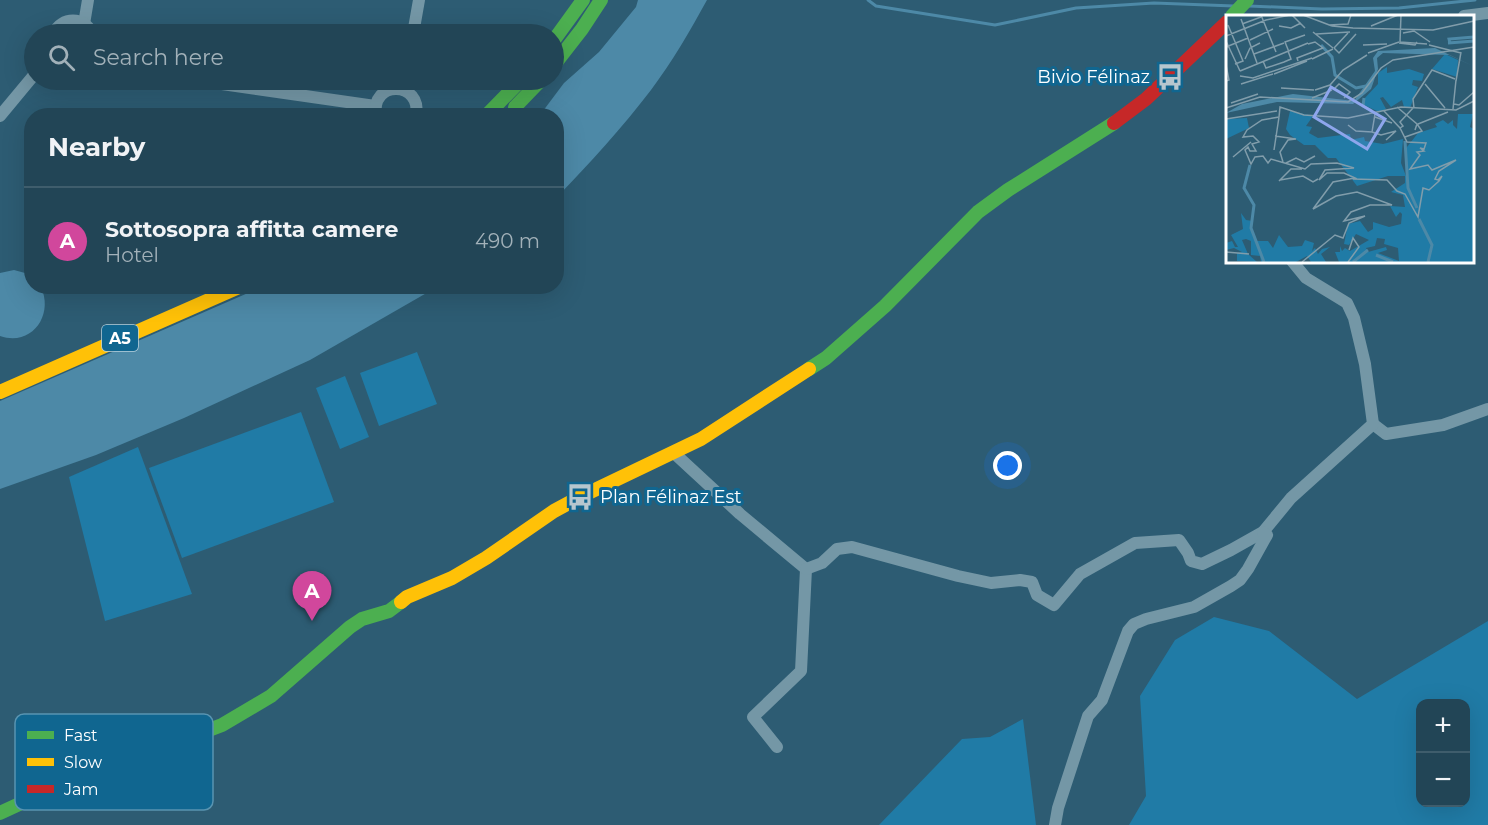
<!DOCTYPE html>
<meta charset="utf-8">
<style>
body{margin:0;font-family:Montserrat,sans-serif;background:#2e4f60;color:#f1f3f6}
.controls{position:absolute;right:18px;bottom:18px;display:grid;overflow:hidden;border-radius:12px;box-shadow:0 6px 24px #0002}
.controls button{width:54px;height:54px;display:grid;place-items:center;padding:0;border:0;border-bottom:2px solid #3f5d6c;background:#224556;color:#f1f3f6;font:30px sans-serif}
.you{position:absolute;left:1008px;top:466px;width:21px;height:21px;margin:-15px;border:4px solid #fff;border-radius:50%;background:#1a73e8;box-shadow:0 0 0 9px #1a73e833}
.badge{display:grid;place-items:center;width:39px;height:39px;border-radius:50%;background:#d6ab8b;color:#fff;font-size:20px;font-weight:700}
.pin{position:absolute;translate:-50% -50px;filter:drop-shadow(0 2px 3px #0008)}
.pin::after{content:'';position:absolute;top:32px;width:21px;height:18px;background:inherit;clip-path:polygon(0 0,100% 0,50% 100%)}
.list{margin:0;padding:0;list-style:none}
h2{display:flex;justify-content:space-between;align-items:center;height:78px;margin:0;padding:0 24px;font-size:26px}
h2 small{font-size:20px;font-weight:400;color:#a2b1b9}
.list li{display:grid;grid-template-columns:39px 1fr auto;gap:18px;align-items:center;box-sizing:border-box;height:108px;padding:0 24px;border-top:2px solid #3f5d6c}
.list b{display:block;font-size:22px;white-space:nowrap}
.list p{margin:0;font-size:20px;white-space:nowrap;color:#a2b1b9}
.list em{font-size:20px;font-style:normal;color:#a2b1b9}
.icon{flex:none;width:33px;height:33px;fill:none;stroke:currentColor;stroke-width:2;stroke-linecap:round;stroke-linejoin:round}
.map{position:relative;flex:none;width:1488px;height:825px;overflow:hidden}
.search{position:absolute;background:#224556;box-shadow:0 6px 24px #0002;left:24px;top:24px;width:540px;height:66px;display:flex;align-items:center;gap:15px;box-sizing:border-box;padding:0 21px;border-radius:33px;color:#a2b1b9;font-size:22px}
.panel{position:absolute;background:#224556;box-shadow:0 6px 24px #0002;left:24px;top:108px;width:540px;height:186px;border-radius:24px}
.map>svg:first-child{display:block}
.green{fill:#207ba6;fill-rule:evenodd}
.water{fill:#4d89a7}
.lines{fill:none;stroke-linecap:round;stroke-linejoin:round}
.stream{stroke:#4d89a7;stroke-width:3}
.street{stroke:#7497a6;stroke-width:12}
.fast{stroke:#4caf50;stroke-width:14}
.slow{stroke:#ffc107;stroke-width:14}
.jam{stroke:#c62828;stroke-width:14}
.labels{text-anchor:middle;dominant-baseline:central;stroke-width:6;stroke-linejoin:round;paint-order:stroke}
.shield{fill:#106690;stroke:#b7d1de;stroke-width:1.5}
.shield-label{font-size:16px;font-weight:bold;fill:#fff}
.poi-label{font-size:18px;fill:#fff;stroke:#106690;text-anchor:end}
.inset-river{fill:none;stroke:#4d89a7;stroke-width:3}
.inset-road{fill:none;stroke:#819dab;stroke-width:1.5}
.view{fill:#8ea6ec;fill-opacity:0.15;stroke:#8ea6ec;stroke-width:3}
.inset-edge{fill:none;stroke:#fff;stroke-width:3}
.key{fill:#106690;stroke:#5894b1;stroke-width:1.5}
.key-label{font-size:16px;fill:#fff}
</style>
<div class="map">
<svg width="1488" height="825" viewBox="0 0 1488 825">
<rect width="100%" height="100%" fill="#2d5c73"/>
<!-- green -->
<g class="green">
<path d="M 417,352 L 437,404 L 379,426 L 360,373 Z"/>
<path d="M 345,376 L 369,437 L 340,449 L 316,388 Z"/>
<path d="M 301,412 L 334,502 L 182,558 L 149,468 Z"/>
<path d="M 138,447 L 192,594 L 105,621 L 69,477 Z"/>
<path d="M 1214,617 L 1269,631 L 1357,699 L 1488,621 L 1488,825 L 1129,825 L 1146,796 L 1140,696 L 1175,640 ZM 1420,704 L 1466,704 L 1466,802 L 1420,802 Z"/>
<path d="M 1023,719 L 1036,825 L 879,825 L 962,739 L 990,737 Z"/>
</g>
<!-- water -->
<g class="water">
<path d="M 638,0 L 707,0 C 690,31 672,62 651,90 C 622,128 590,163 557,197 L 556,116 L 540,115 L 564,83 L 599,52 L 636,7 Z"/>
<path d="M 14,270 L 25,273 L 31,277 L 32,286 L 41,287 C 54,315 32,347 0,336 L 0,273 Z"/>
<path d="M 262,287 L 437,287 L 310,360 L 184,418 L 96,455 L 0,489 L 0,401 Z"/>
</g>
<g class="lines">
<!-- stream -->
<g class="stream">
<path d="M 868,0 L 876,6 L 995,25 L 1076,8 L 1154,3 L 1234,6"/>
<path d="M 1249,6 L 1322,9 L 1399,8 L 1475,0"/>
</g>
<!-- street -->
<g class="street">
<path d="M 1464,16 L 1488,13"/>
<path d="M 84,24 L 88,0"/>
<path d="M 53,34 C 63,16 83,16 93,34"/>
<path d="M 413,34 L 419,0"/>
<path d="M 194,80 L 375,106"/>
<path d="M 0,116 L 34,75"/>
<path d="M 376,116 C 370,79 423,81 416,116"/>
<path d="M 1373,424 L 1386,434 L 1443,425 L 1488,409"/>
<path d="M 674,453 L 740,514 L 806,569 L 801,671 L 753,717 L 777,747"/>
<path d="M 806,569 L 822,563 L 837,549 L 852,547 L 958,576 L 991,583 L 1020,580 L 1032,582 L 1037,595 L 1054,605 L 1080,574 L 1135,543 L 1179,540 L 1188,553 L 1191,561 L 1202,564 L 1231,550 L 1263,532 L 1291,498 L 1373,424 L 1365,364 L 1354,318 L 1347,303 L 1306,278 L 1292,261"/>
<path d="M 1055,825 L 1058,808 L 1088,716 L 1102,700 L 1128,631 L 1134,624 L 1146,619 L 1194,607 L 1231,586 L 1240,580 L 1248,569 L 1267,535 L 1263,532"/>
</g>
<!-- fast -->
<g class="fast">
<path d="M 1232,16 L 1247,0"/>
<path d="M 554,40 L 583,0"/>
<path d="M 554,65 L 582,29 L 601,0"/>
<path d="M 515,107 L 541,80"/>
<path d="M 486,116 L 521,80"/>
<path d="M 809,369 L 826,358 L 885,306 L 978,212 L 1008,190 L 1114,123"/>
<path d="M 0,813 L 41,794 L 222,725 L 271,696 L 350,627 L 362,619 L 389,611 L 401,602"/>
</g>
<!-- slow -->
<g class="slow">
<path d="M 0,392 L 241,286"/>
<path d="M 401,602 L 407,597 L 452,578 L 486,558 L 554,511 L 580,497 L 701,439 L 809,369"/>
</g>
<!-- jam -->
<path class="jam" d="M 1114,123 L 1146,99 L 1227,22"/>
</g>
<!-- icons -->
<defs>
<symbol id="bus-bare" viewBox="-9 -9 18 18"><path d="M-5-6H5V4H4V6H2V4H-2V6H-4V4H-5ZM-3.5-4V0h7V-4ZM-3.5 1.2v1.5H-2V1.2ZM2 1.2v1.5H3.5V1.2Z" fill="#b6c6ce" stroke="#106690" stroke-width="2.5" paint-order="stroke"/></symbol>
</defs>
<g fill-rule="evenodd">
<use href="#bus-bare" x="1151" y="58" width="38" height="38"/>
<use href="#bus-bare" x="561" y="478" width="38" height="38"/>
</g>
<g class="labels">
<!-- shield labels -->
<rect class="shield" x="102" y="325" width="36" height="26" rx="4.5"/>
<g class="shield-label">
<text x="120" y="338">A5</text>
</g>
<!-- poi labels -->
<g class="poi-label">
<text x="1150" y="77">Bivio Félinaz</text>
<text x="600" y="497" text-anchor="start">Plan Félinaz Est</text>
</g>
</g>
<!-- overview -->
<g transform="translate(1226 15)">
<rect width="248" height="248" fill="#2d5c73"/>
<path d="M 219,39 L 232,45 L 231,62 L 206,54 ZM 161,52 L 161,58 L 183,54 L 198,59 L 196,66 L 187,65 L 186,70 L 192,72 L 184,93 L 178,92 L 176,85 L 165,92 L 157,82 L 154,83 L 160,94 L 153,97 L 138,90 L 138,84 L 152,69 L 152,58 ZM 64,96 L 87,101 L 80,111 L 86,112 L 83,118 L 92,123 L 124,119 L 125,125 L 138,122 L 139,126 L 157,129 L 177,124 L 175,148 L 180,161 L 181,132 L 192,118 L 211,112 L 209,109 L 217,105 L 222,109 L 227,105 L 227,110 L 231,114 L 232,99 L 247,99 L 244,112 L 248,114 L 247,247 L 113,247 L 109,237 L 114,237 L 114,231 L 116,236 L 119,233 L 124,236 L 143,225 L 130,219 L 123,230 L 118,229 L 122,209 L 134,206 L 142,217 L 147,214 L 147,207 L 163,212 L 175,209 L 176,199 L 174,197 L 170,202 L 164,191 L 179,192 L 177,180 L 165,177 L 179,168 L 179,161 L 162,161 L 131,171 L 110,143 L 102,143 L 89,130 L 78,130 L 64,120 L 60,114 ZM 151,223 L 159,224 L 158,229 L 172,233 L 173,246 L 152,238 L 161,235 L 160,232 L 142,237 L 140,233 L 149,231 ZM 21,103 L 23,113 L 0,124 L 0,104 ZM 15,198 L 20,205 L 27,206 L 25,212 L 31,226 L 42,226 L 47,233 L 53,220 L 62,232 L 76,231 L 79,225 L 88,228 L 86,236 L 89,233 L 92,239 L 96,234 L 104,232 L 95,239 L 100,247 L 85,247 L 81,241 L 70,247 L 35,247 L 34,241 L 25,240 L 25,226 L 20,224 L 16,225 L 22,239 L 31,247 L 11,246 L 11,238 L 16,237 L 8,233 L 0,235 L 0,228 L 6,226 L 9,232 L 12,232 L 5,220 L 17,214 Z" fill="#207ba6" fill-rule="evenodd"/>
<path d="M 209,33 L 247,51 L 223,40 L 157,38 L 151,43 L 152,54 L 145,74 L 127,89 L 51,87 L 0,98 L 16,89 L 67,79 L 128,86 L 149,56 L 147,43 L 152,36 Z" fill="#4d89a7"/>
<path class="inset-river" d="M 222,28 L 248,26M 224,28 L 223,24 L 248,22M 95,30 L 106,42 L 109,60 L 130,73 L 140,71M 138,83 L 137,91 L 146,96M 179,126 L 182,173 L 191,193M 24,150 L 18,173 L 28,190 L 25,213 L 38,247M 193,204 L 206,230 L 202,247M 150,240 L 167,247M 127,247 L 142,235"/>
<path class="inset-road" d="M 35,0 L 50,37M 66,0 L 79,13M 77,0 L 106,11M 15,4 L 31,48M 16,9 L 35,2M 2,10 L 17,46 L 9,49M 103,10 L 122,9 L 125,0M 53,11 L 65,13 L 75,8M 106,11 L 127,13M 145,11 L 172,0M 126,13 L 207,15 L 248,6M 87,17 L 107,33M 177,18 L 188,16 L 204,27M 90,19 L 124,17M 0,21 L 40,5 L 64,0M 24,25 L 47,14M 0,26 L 14,56M 174,27 L 175,0M 174,27 L 201,29M 173,28 L 189,30 L 191,27M 137,30 L 161,29M 203,30 L 235,38M 0,32 L 22,23M 108,33 L 113,38 L 130,19M 108,33 L 122,18M 63,37 L 59,27 L 79,20M 142,38 L 173,27M 28,39 L 58,28M 19,44 L 24,33 L 34,28M 86,44 L 107,34M 37,46 L 40,53 L 58,47 L 65,44 L 62,36M 72,46 L 71,43 L 97,33 L 89,27 L 82,29M 0,50 L 3,65 L 0,66M 14,56 L 82,28M 48,59 L 81,46M 14,61 L 27,63 L 86,43M 230,66 L 235,37M 15,69 L 47,59M 199,69 L 219,93M 55,73 L 88,75M 108,74 L 113,69 L 124,77 L 118,83M 89,75 L 104,70 L 117,55 L 141,40M 86,83 L 106,75M 5,88 L 32,79M 228,89 L 233,90 L 248,77M 171,92 L 191,109 L 189,115M 0,93 L 34,82 L 122,87 L 136,78 L 155,53 L 167,45 L 248,32M 188,93 L 187,84 L 206,55 L 229,64M 227,94 L 230,65M 149,102 L 166,108M 0,104 L 51,96M 192,109 L 222,97M 122,110 L 130,116 L 146,117 L 149,99M 174,113 L 177,111 L 174,107 L 187,93M 146,117 L 155,120 L 170,116 L 160,125M 49,121 L 70,124 L 62,125 L 54,137 L 57,147M 179,122 L 196,116 L 191,109M 48,135 L 53,102M 7,142 L 25,127M 60,148 L 70,143 L 78,147 L 89,141M 62,149 L 79,154 L 85,149 L 111,148 L 128,153 L 99,155 L 93,165 L 101,158 L 118,158 L 129,163 L 107,167 L 87,194 L 110,181 L 131,177 L 166,190 L 144,190 L 125,197 L 118,206 L 139,201 L 123,208 L 117,223 L 109,220 L 76,247M 62,149 L 45,144 L 42,148 L 37,141 L 29,142 L 25,149 L 19,135 L 22,132 L 24,136 L 30,136 L 26,129 L 33,127 L 27,121 L 17,122 L 21,115 L 36,105 L 53,102 L 54,92 L 78,100 L 122,103 L 175,92 L 230,95 L 248,86M 127,164 L 161,165 L 171,176 L 179,179 L 192,202 L 197,173 L 203,175 L 213,166 L 216,161 L 212,165 L 209,164 L 213,156 L 230,145 L 206,155 L 202,150 L 184,154 L 194,140 L 191,137 L 198,136 L 194,133 L 198,134 L 200,128 L 181,127 L 174,113 L 158,96M 54,165 L 77,161 L 87,167 L 92,164M 53,166 L 65,154 L 76,154M 0,237 L 23,239M 122,247 L 133,232 L 127,223 L 123,235"/>
<path class="view" d="M 105,72 L 159,104 L 141,134 L 88,102 Z"/>
<rect width="248" height="248" class="inset-edge"/>
</g>
<!-- legend -->
<rect x="15" y="714" width="198" height="96" rx="9" class="key"/>
<rect x="27" y="731" width="27" height="8" fill="#4caf50"/>
<rect x="27" y="758" width="27" height="8" fill="#ffc107"/>
<rect x="27" y="785" width="27" height="8" fill="#c62828"/>
<g class="key-label">
<text x="64" y="741">Fast</text>
<text x="64" y="768">Slow</text>
<text x="64" y="795">Jam</text>
</g>
</svg>
<div class="controls">
<button>+</button>
<button>−</button>
</div>
<div class="you"></div>
<div class="pin badge" style="left:312px;top:621px;background:#d1479c">A</div>
<div class="search"><svg class="icon" aria-label="search" viewBox="0 0 24 24"><circle cx="10" cy="10" r="6"/><path d="M15 15l6 6"/></svg>Search here</div>
<section class="panel">
<h2>Nearby<small></small></h2>
<ul class="list">
<li><span class="badge" style="background:#d1479c">A</span><div><b>Sottosopra affitta camere</b><p>Hotel</p></div><em>490 m</em></li>
</ul>
</section>
</div>
